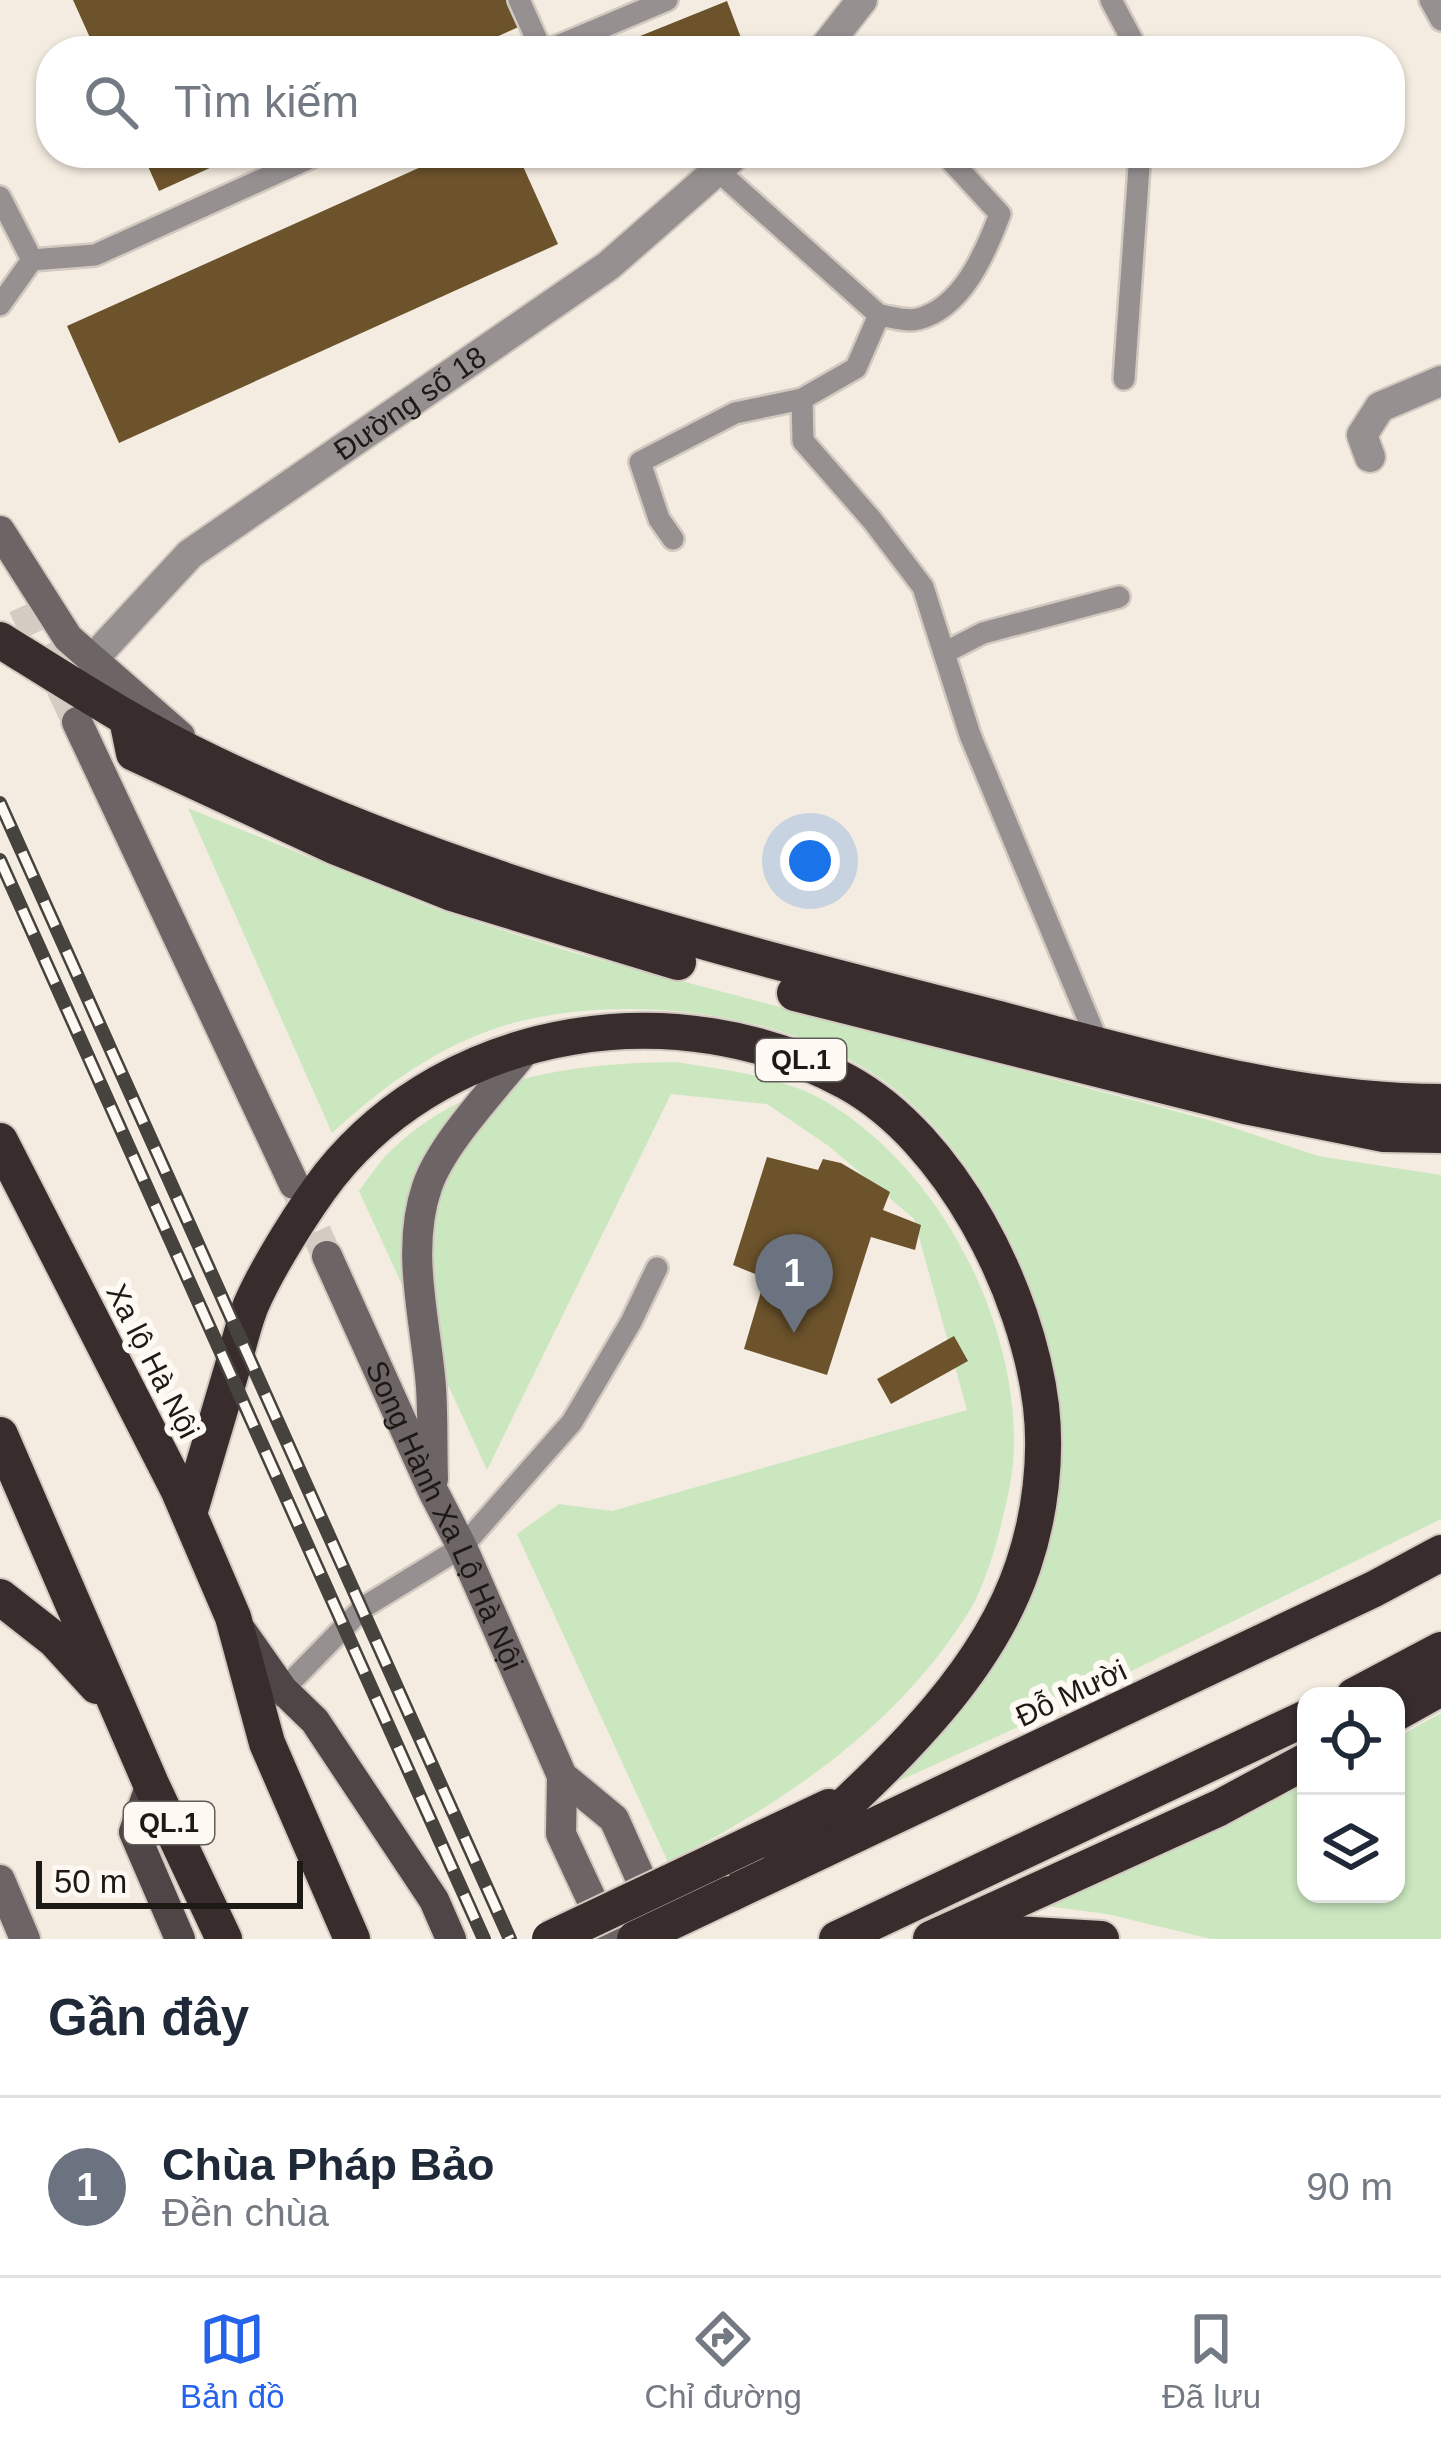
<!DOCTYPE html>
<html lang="vi">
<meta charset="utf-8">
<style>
body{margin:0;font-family:Helvetica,sans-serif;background:#f2f2f3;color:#1f2937}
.controls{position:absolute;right:36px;bottom:36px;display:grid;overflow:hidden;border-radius:24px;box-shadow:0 3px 9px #0004}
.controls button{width:108px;height:108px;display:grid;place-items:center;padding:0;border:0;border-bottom:3px solid #e0e1e3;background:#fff;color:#1f2937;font:60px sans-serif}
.scale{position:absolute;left:36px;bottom:30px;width:267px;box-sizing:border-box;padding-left:12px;border:6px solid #1d1a16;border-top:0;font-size:33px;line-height:42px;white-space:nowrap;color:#1d1a16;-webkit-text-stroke:9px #fff9f3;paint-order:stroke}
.you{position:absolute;left:810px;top:861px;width:42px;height:42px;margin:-30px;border:9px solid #fff;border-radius:50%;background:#1a73e8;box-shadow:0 0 0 18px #1a73e833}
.badge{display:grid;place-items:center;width:78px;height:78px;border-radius:50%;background:#2563eb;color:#fff;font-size:39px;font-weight:700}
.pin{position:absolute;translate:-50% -99px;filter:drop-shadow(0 3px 6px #0008)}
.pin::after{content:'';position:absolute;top:63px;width:42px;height:36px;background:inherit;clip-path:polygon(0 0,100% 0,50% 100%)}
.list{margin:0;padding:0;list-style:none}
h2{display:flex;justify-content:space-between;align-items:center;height:156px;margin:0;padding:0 48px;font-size:51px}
h2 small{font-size:39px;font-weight:400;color:#747a83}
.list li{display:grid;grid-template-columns:78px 1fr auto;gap:36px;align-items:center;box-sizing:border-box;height:180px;padding:0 48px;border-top:3px solid #e0e1e3}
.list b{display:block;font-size:45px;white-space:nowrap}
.list p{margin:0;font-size:39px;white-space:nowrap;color:#747a83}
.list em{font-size:39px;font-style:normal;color:#747a83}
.icon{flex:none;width:66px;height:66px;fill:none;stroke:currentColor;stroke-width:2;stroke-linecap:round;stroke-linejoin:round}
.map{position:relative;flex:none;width:1441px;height:1939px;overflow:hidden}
.search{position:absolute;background:#fff;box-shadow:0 3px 9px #0004;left:36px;right:36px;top:36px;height:132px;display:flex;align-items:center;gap:30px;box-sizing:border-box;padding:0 42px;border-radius:48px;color:#747a83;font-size:45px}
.sheet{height:336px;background:#fff}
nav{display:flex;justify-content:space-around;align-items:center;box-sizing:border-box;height:168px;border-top:3px solid #e0e1e3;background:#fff;font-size:33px;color:#747a83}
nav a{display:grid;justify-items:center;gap:6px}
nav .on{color:#2563eb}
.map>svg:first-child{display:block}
.green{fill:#cae7bf}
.building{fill:#6c532c}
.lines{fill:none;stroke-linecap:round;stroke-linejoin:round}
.secondary-tunnel{stroke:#d4ccc2;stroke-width:30;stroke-dasharray:30 15;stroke-linecap:butt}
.lane-casing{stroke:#d2cac0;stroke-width:26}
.street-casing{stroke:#d2cac0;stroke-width:34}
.secondary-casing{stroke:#d2cac0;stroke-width:34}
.primary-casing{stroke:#d2cac0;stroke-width:34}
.highway-casing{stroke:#d2cac0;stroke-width:40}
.lane{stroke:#969090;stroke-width:21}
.street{stroke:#969090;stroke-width:30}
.secondary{stroke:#6d6465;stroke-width:30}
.primary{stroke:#504546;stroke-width:30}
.highway{stroke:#382c2d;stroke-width:36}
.rail-casing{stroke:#46423d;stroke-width:14}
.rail{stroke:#fff9f3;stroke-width:9;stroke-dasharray:27;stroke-linecap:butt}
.highway-bridge-casing{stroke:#d2cac0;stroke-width:40;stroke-linecap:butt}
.highway-bridge{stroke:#382c2d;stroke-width:36}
.labels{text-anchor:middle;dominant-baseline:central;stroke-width:12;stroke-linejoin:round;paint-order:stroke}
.shield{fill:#fff9f3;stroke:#615d58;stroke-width:3}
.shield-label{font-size:27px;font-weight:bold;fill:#1d1a16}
.street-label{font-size:30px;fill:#1d1a16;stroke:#fff9f3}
</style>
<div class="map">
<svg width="1441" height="1939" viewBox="0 0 1441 1939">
<rect width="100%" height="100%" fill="#f4ece0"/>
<!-- green -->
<g class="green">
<path d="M 188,808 L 439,910 L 571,952 L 1216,1122 L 1318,1156 L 1441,1175 L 1441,1519 L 1018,1727 L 892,1784 C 935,1737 988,1688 1015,1628 C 1037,1578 1054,1526 1059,1471 C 1071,1338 996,1168 891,1086 C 790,1008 608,989 491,1030 C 429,1052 379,1090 332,1133 Z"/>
<path d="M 676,1062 C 726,1070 781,1076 825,1101 C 937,1167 1015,1314 1014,1444 C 1014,1474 1006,1505 999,1533 C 992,1559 983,1587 970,1610 C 898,1726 787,1801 668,1862 L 517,1534 L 559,1504 L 612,1511 L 967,1410 L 914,1219 L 830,1147 L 767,1104 L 671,1094 L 487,1470 L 359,1191 C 370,1176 381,1159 395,1147 C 470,1076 577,1063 676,1062 Z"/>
<path d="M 1441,1713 L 1441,1939 L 1211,1939 L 1107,1914 L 1046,1906 L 1306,1783 L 1306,1894 L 1396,1894 L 1396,1738 Z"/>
</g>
<!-- building -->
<g class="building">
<path d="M 73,0 L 514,0 L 525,24 L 466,51 L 96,51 Z"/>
<path d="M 727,1 L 746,51 L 603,51 Z"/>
<path d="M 142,153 L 243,153 L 159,191 Z"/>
<path d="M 452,153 L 517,153 L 558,244 L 119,443 L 67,326 Z"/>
<path d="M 767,1157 L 818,1170 L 823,1159 L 841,1163 L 890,1192 L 883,1210 L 921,1225 L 915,1250 L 871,1237 L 827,1375 L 744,1349 L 765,1278 L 733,1265 Z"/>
<path d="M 954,1336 L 968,1361 L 891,1404 L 877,1379 Z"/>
</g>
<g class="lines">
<!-- secondary-tunnel -->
<g class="secondary-tunnel">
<path d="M 23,606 L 77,722"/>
<path d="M 297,1191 L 327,1256"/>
</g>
<defs>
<g id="lane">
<path d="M 519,0 L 542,51"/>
<path d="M 1111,0 L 1138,51"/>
<path d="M 1430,0 L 1441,20"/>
<path d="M 546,51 L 667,0"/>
<path d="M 717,170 L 879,315 C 892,317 906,322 918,319 C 962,308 985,254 1000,214 L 953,163"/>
<path d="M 0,197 L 32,260 L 0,305"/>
<path d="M 32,260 L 95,255 L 321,153"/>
<path d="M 1124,379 L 1140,153"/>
<path d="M 802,399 L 803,441 L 872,520 L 923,587 L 970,735 L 1099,1045"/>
<path d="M 673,539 L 659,519 L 640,462 L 735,413 L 802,399 L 856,368 L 879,315"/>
<path d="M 944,653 L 983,633 L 1119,597"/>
<path d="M 277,1696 L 364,1607 L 462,1547 L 572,1422 L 631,1322 L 657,1268"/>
</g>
<g id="street">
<path d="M 822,51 L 862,0"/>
<path d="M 1370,457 L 1362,435 L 1380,407 L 1441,381"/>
<path id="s1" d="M 92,660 L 190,554 L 608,266 L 737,153"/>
</g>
<g id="secondary">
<path d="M 0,531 L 68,638 L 180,736"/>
<path d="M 77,722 L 294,1184"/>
<path id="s2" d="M 327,1256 L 433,1491 L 462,1547 L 562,1776 L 561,1834 L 610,1939"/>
<path d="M 433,1479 C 432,1449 433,1418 431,1387 C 426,1322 405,1251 427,1187 C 442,1142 499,1084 529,1045"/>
<path d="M 562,1776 L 614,1819 L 655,1911"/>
<path d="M 0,1880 L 25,1939"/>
</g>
<g id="primary">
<path d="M 243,1633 L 283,1690 L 315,1721 L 434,1900 L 451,1939"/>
<path d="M 151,1784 L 134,1832 L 180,1939"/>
</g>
<g id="highway">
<path d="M 0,640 C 69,683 138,728 212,763 C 459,882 723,949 987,1016 C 1134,1054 1288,1102 1441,1102"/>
<path d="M 127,719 L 134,753 L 334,846 L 452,893 L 678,962"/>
<path d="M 795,993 L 1245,1106 L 1384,1134 L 1441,1135"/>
<path d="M 0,1141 L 178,1489 L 233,1617 L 267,1743 L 352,1939"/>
<path d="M 0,1435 L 151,1784 L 224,1939"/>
<path d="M 189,1514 C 203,1466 218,1417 232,1369 C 238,1348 243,1325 251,1305 C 267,1268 305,1207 330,1175 C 452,1023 679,990 847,1082 C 951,1139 1027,1291 1041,1406 C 1047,1458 1040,1516 1023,1566 C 981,1691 866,1783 775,1872"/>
<path d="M 0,1597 L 55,1640 L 97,1686"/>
<path d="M 1354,1696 L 1441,1650"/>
<path d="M 1396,1713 L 1441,1688"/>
<path d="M 721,1858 L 829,1807"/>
<path d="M 730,1894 L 1374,1589 L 1441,1553"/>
<path d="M 837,1939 L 1306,1718"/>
<path d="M 931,1939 L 1219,1808 L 1306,1761"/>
<path d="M 959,1939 L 1014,1934 L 1101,1939"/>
</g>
</defs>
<!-- lane casing -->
<use href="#lane" class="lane-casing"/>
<!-- street casing -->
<use href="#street" class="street-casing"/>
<!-- secondary casing -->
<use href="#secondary" class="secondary-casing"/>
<!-- primary casing -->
<use href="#primary" class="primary-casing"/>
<!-- highway casing -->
<use href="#highway" class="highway-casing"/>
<!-- lane -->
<use href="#lane" class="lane"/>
<!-- street -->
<use href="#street" class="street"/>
<!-- secondary -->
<use href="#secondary" class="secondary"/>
<!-- primary -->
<use href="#primary" class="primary"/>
<!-- highway -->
<use href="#highway" class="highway"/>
<defs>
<g id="rail">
<path d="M 0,803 L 510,1939"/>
<path d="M 0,860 L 484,1939"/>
</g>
</defs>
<!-- rail casing -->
<use href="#rail" class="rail-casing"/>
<!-- rail -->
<use href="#rail" class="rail"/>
<defs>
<g id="highway-bridge">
<path d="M 550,1939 L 721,1858"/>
<path d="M 635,1939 L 730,1894"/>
</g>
</defs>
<!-- highway-bridge casing -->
<use href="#highway-bridge" class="highway-bridge-casing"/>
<!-- highway-bridge -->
<use href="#highway-bridge" class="highway-bridge"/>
</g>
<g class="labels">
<!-- shield labels -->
<g class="shield">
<rect x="756" y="1039" width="90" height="42" rx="9"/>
<rect x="124" y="1802" width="90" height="42" rx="9"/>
</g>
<g class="shield-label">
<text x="801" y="1060">QL.1</text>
<text x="169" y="1823">QL.1</text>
</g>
<!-- street labels -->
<g class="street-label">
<text stroke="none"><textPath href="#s1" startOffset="411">Đường số 18</textPath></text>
<text transform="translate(153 1361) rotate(63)">Xa lộ Hà Nội</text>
<text stroke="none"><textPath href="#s2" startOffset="285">Song Hành Xa Lộ Hà Nội</textPath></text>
<text transform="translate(1071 1693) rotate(-25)">Đỗ Mười</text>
</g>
</g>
</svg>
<div class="controls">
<button><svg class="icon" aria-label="locate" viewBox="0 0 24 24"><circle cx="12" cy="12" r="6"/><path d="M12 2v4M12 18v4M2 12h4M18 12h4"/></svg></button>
<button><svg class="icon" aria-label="layers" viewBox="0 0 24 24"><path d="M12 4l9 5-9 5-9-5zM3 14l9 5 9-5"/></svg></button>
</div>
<div class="scale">50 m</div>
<div class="you"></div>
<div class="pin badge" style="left:794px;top:1333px;background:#6b7280">1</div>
<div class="search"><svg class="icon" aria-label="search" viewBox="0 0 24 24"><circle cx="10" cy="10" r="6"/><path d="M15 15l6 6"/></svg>Tìm kiếm</div>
</div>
<section class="sheet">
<h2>Gần đây<small></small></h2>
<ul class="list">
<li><span class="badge" style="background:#6b7280">1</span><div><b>Chùa Pháp Bảo</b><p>Đền chùa</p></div><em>90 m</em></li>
</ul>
</section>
<nav>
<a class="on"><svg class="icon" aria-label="map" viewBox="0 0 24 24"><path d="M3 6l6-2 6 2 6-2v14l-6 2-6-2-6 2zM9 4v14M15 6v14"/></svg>Bản đồ</a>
<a><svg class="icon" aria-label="directions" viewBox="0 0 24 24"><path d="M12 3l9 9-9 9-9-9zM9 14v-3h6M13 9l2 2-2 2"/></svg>Chỉ đường</a>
<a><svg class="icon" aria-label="saved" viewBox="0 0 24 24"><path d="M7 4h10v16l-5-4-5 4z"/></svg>Đã lưu</a>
</nav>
